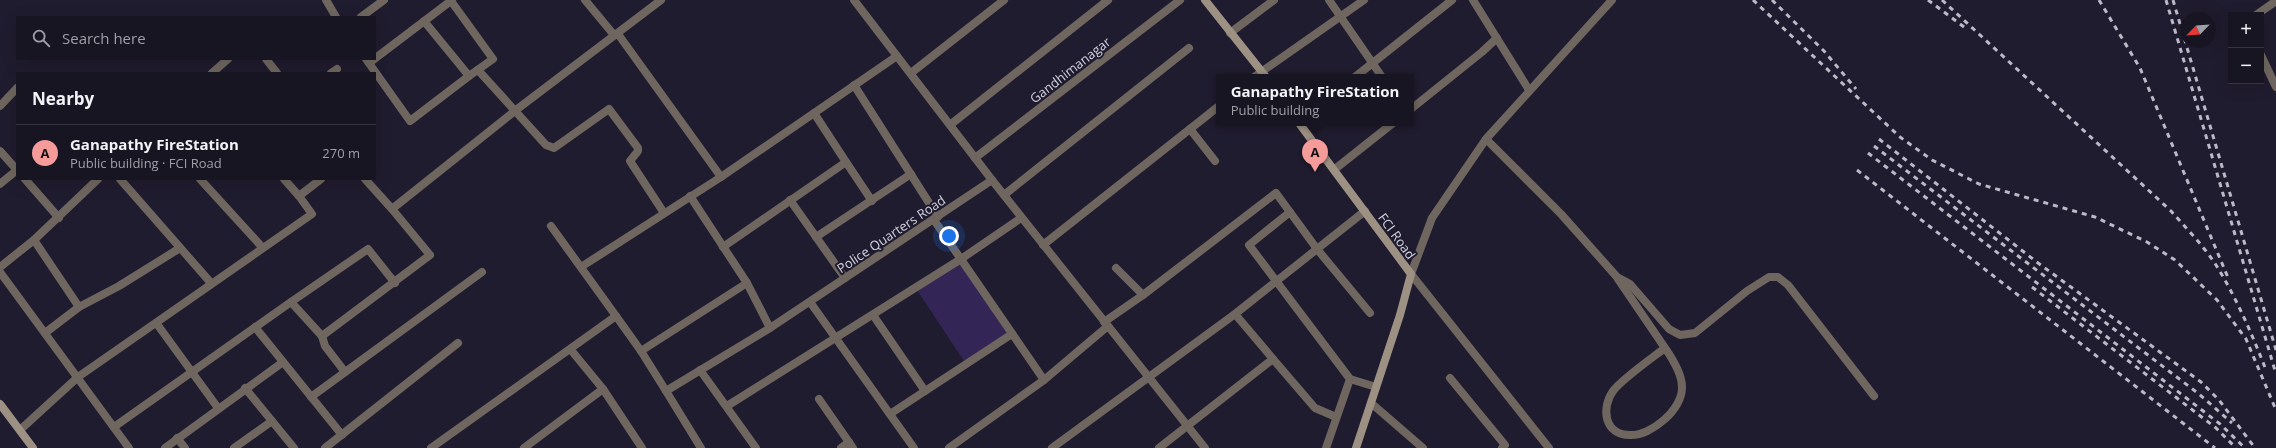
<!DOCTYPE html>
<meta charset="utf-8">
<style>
body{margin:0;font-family:"Open Sans",sans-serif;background:#211e2b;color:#f1f3f6}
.controls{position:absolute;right:12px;top:12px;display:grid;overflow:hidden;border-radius:0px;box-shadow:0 4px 16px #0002}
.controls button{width:36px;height:36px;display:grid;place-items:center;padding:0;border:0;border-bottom:1px solid #363441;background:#181523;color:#f1f3f6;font:20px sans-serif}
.compass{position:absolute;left:2180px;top:12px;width:36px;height:36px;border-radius:50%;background:#181523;box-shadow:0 4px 16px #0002;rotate:245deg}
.you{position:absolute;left:949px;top:236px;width:14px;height:14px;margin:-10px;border:3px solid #fff;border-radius:50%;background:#1a73e8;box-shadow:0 0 0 6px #1a73e833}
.badge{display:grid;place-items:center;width:26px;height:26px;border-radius:50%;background:#f59b9a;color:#111;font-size:13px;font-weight:700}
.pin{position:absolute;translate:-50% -33px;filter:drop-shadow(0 1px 2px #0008)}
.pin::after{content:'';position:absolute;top:21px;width:14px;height:12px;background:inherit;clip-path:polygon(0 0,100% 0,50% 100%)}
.popup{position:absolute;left:1216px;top:74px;width:198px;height:52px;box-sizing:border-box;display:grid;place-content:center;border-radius:0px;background:#181523;filter:drop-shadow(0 1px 3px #0005);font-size:13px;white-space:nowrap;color:#9f9fa6}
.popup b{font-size:15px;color:#f1f3f6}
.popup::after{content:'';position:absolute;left:50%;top:100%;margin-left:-8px;border:8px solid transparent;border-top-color:#181523}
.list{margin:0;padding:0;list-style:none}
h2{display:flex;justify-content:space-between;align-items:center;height:52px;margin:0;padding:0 16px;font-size:17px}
h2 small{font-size:13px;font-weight:400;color:#9f9fa6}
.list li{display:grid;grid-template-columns:26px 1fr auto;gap:12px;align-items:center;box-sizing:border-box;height:56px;padding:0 16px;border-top:1px solid #363441}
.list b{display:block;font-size:15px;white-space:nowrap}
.list p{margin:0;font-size:13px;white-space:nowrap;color:#9f9fa6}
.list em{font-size:13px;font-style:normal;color:#9f9fa6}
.icon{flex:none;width:22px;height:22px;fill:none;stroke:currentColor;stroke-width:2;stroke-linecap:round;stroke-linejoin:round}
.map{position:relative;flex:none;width:2276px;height:448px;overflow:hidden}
.search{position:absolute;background:#181523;box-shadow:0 4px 16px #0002;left:16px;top:16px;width:360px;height:44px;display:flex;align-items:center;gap:10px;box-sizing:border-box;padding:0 14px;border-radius:0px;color:#9f9fa6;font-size:15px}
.panel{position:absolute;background:#181523;box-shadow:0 4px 16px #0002;left:16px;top:72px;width:360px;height:108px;border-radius:0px}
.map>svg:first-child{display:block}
.green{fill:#332657}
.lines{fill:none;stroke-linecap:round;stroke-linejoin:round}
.street{stroke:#6f675f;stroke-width:8}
.secondary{stroke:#9d9183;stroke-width:8}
.rail{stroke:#bbbac7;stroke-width:3;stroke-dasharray:5 5;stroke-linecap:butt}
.labels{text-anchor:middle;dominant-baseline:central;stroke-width:4;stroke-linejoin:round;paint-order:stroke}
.street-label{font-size:13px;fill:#d2d1de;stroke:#201c2f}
</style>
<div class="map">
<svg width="2276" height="448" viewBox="0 0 2276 448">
<rect width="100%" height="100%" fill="#201c2f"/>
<!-- green -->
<path class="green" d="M 960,262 L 1009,333 L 964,361 L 917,290 Z"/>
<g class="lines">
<!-- street -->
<g class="street">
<path d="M 326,0 L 336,17"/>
<path d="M 585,0 L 614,35"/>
<path d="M 1329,0 L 1382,77"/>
<path d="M 1473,0 L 1529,90"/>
<path d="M 2256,15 L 2276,1"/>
<path d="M 361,17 L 384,0"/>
<path d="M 424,21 L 469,76 L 493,59 L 451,1"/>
<path d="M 1230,33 L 1274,0"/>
<path d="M 618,34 L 721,177 L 897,56"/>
<path d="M 2261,55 L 2276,87"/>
<path d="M 266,59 L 277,73"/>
<path d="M 366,59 L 410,121 L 469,76"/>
<path d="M 369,63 L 452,0"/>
<path d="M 478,70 L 546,145 L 554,148 L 609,109 L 638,148 L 638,151 L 630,161 L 664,213"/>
<path d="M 212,73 L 228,59"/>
<path d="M 331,73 L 337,69"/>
<path d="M 911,73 L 1004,0"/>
<path d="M 1254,77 L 1364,0"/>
<path d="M 1355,77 L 1452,0"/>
<path d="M 854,85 L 938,217"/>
<path d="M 0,106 L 17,88"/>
<path d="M 1411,109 L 1482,52 L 1497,38"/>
<path d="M 950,125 L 1108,0"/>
<path d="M 1486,139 L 1561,214 L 1617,277 L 1630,284 L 1669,329 L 1680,335 L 1695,333 L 1747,291 L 1769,277 L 1778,277 L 1788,285 L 1874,396"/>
<path d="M 0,151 L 17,170"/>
<path d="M 975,158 L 1180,0"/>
<path d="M 1215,161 L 1190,129 L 1219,106"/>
<path d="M 846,162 L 872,201"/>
<path d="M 1335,169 L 1393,123"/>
<path d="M 25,179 L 59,218"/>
<path d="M 120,179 L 211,283"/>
<path d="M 200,179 L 262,247"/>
<path d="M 284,179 L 299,196"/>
<path d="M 365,179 L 392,209 L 516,110 L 661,0"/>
<path d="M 992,180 L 1205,448"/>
<path d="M 0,184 L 17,170"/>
<path d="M 1004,195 L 1189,48"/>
<path d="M 790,200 L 845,278"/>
<path d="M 1290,212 L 1249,245 L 1350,379 L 1326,448"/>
<path d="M 934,220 L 1044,380"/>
<path d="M 551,226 L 616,316"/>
<path d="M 816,237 L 911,174"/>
<path d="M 34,240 L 79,307"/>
<path d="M 1043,245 L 1190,129"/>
<path d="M 723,247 L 846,162 L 814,113"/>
<path d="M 0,267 L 34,240 L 98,179"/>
<path d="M 581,267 L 721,177"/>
<path d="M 1116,268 L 1143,295 L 1276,193 L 1317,249 L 1370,313"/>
<path d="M 0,272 L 129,448"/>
<path d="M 1618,279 L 1665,348 C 1672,358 1682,373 1682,387 C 1683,409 1651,436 1630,435 C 1604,435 1601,408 1613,391 C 1622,379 1652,358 1665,348"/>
<path d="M 747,283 L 770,328"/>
<path d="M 291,302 L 368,249 L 395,283"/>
<path d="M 810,302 L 914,448"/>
<path d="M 873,315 L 925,391"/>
<path d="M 1104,322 L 1143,295"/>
<path d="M 157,324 L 218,408"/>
<path d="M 255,327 L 342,435"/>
<path d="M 45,333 L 79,307 L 119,286 L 180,248"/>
<path d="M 322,336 L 325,346 L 345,372"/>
<path d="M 571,350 L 603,389"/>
<path d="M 641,351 L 747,283 L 690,196"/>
<path d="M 1273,359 L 1315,408 L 1336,417"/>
<path d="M 700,370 L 756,448"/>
<path d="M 1450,378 L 1505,445 L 1502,448"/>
<path d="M 1350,379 L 1376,387"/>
<path d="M 245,388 L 294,448"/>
<path d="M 311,397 L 482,272"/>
<path d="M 819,399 L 853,448"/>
<path d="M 1371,403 L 1423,448"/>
<path d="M 727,406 L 961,259 L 1021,218"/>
<path d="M 890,414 L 1012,334"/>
<path d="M 114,427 L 291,302 L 322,336 L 430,255 L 392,209"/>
<path d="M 20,430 L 78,377 L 312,214 L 299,196 L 321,179"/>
<path d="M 177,438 L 185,448"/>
<path d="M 165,448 L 283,362"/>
<path d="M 234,448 L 272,421"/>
<path d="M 325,448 L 458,343"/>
<path d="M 431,448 L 616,316 L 641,351 L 666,391"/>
<path d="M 524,448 L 603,389 L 642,448"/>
<path d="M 701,448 L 666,391 L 770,328 L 992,180 L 854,0"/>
<path d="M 841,448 L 849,442"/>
<path d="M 949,448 L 1044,380 L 1108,326"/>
<path d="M 1052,448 L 1235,314 L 1365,211"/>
<path d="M 1159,448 L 1273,359 L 1235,314"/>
<path d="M 1549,448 L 1411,274 L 1432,218 L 1486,139 L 1612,0"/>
</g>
<!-- secondary -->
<g class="secondary">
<path d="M 1205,0 L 1266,77"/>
<path d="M 1299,123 L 1411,274 L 1400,315 L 1356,448"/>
<path d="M 0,404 L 33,448"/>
</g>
<!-- rail -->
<g class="rail">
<path d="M 1753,0 L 1900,137 L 1932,160 L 1979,184 L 2095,217 L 2147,242 L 2175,260 L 2217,300 L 2246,339 L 2276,410"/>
<path d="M 1772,0 L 1824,51 L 1856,89"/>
<path d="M 1928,0 L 1964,27"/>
<path d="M 1942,0 L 2171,211 C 2186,228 2203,245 2216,265 C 2236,297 2252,334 2266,370"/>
<path d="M 2099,0 L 2140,68 L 2229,280"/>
<path d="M 2166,0 L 2276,374"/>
<path d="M 2173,0 L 2276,350"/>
<path d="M 1879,139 L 2038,263 L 2201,382 L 2219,400 L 2255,448"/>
<path d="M 1874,146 L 2199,394 L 2232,423"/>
<path d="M 1868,153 L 2220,424 L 2245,448"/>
<path d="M 1857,170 L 2215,448"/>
<path d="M 2032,287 L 2216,428 L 2236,448"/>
</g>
</g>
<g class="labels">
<!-- street labels -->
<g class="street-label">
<text transform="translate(1070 70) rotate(-38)">Gandhimanagar</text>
<text transform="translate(891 234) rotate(-34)">Police Quarters Road</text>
<text transform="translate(1397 236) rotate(54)">FCI Road</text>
</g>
</g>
</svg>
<div class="controls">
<button>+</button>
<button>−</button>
</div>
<svg class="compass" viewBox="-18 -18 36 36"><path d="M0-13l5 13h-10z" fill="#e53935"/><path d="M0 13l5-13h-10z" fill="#9f9fa6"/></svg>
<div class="you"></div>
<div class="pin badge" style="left:1315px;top:172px">A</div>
<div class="popup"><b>Ganapathy FireStation</b>Public building</div>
<div class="search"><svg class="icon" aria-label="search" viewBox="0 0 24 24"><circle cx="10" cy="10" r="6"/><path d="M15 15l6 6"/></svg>Search here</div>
<section class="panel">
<h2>Nearby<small></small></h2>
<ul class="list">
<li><span class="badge">A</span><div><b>Ganapathy FireStation</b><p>Public building · FCI Road</p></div><em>270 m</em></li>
</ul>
</section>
</div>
